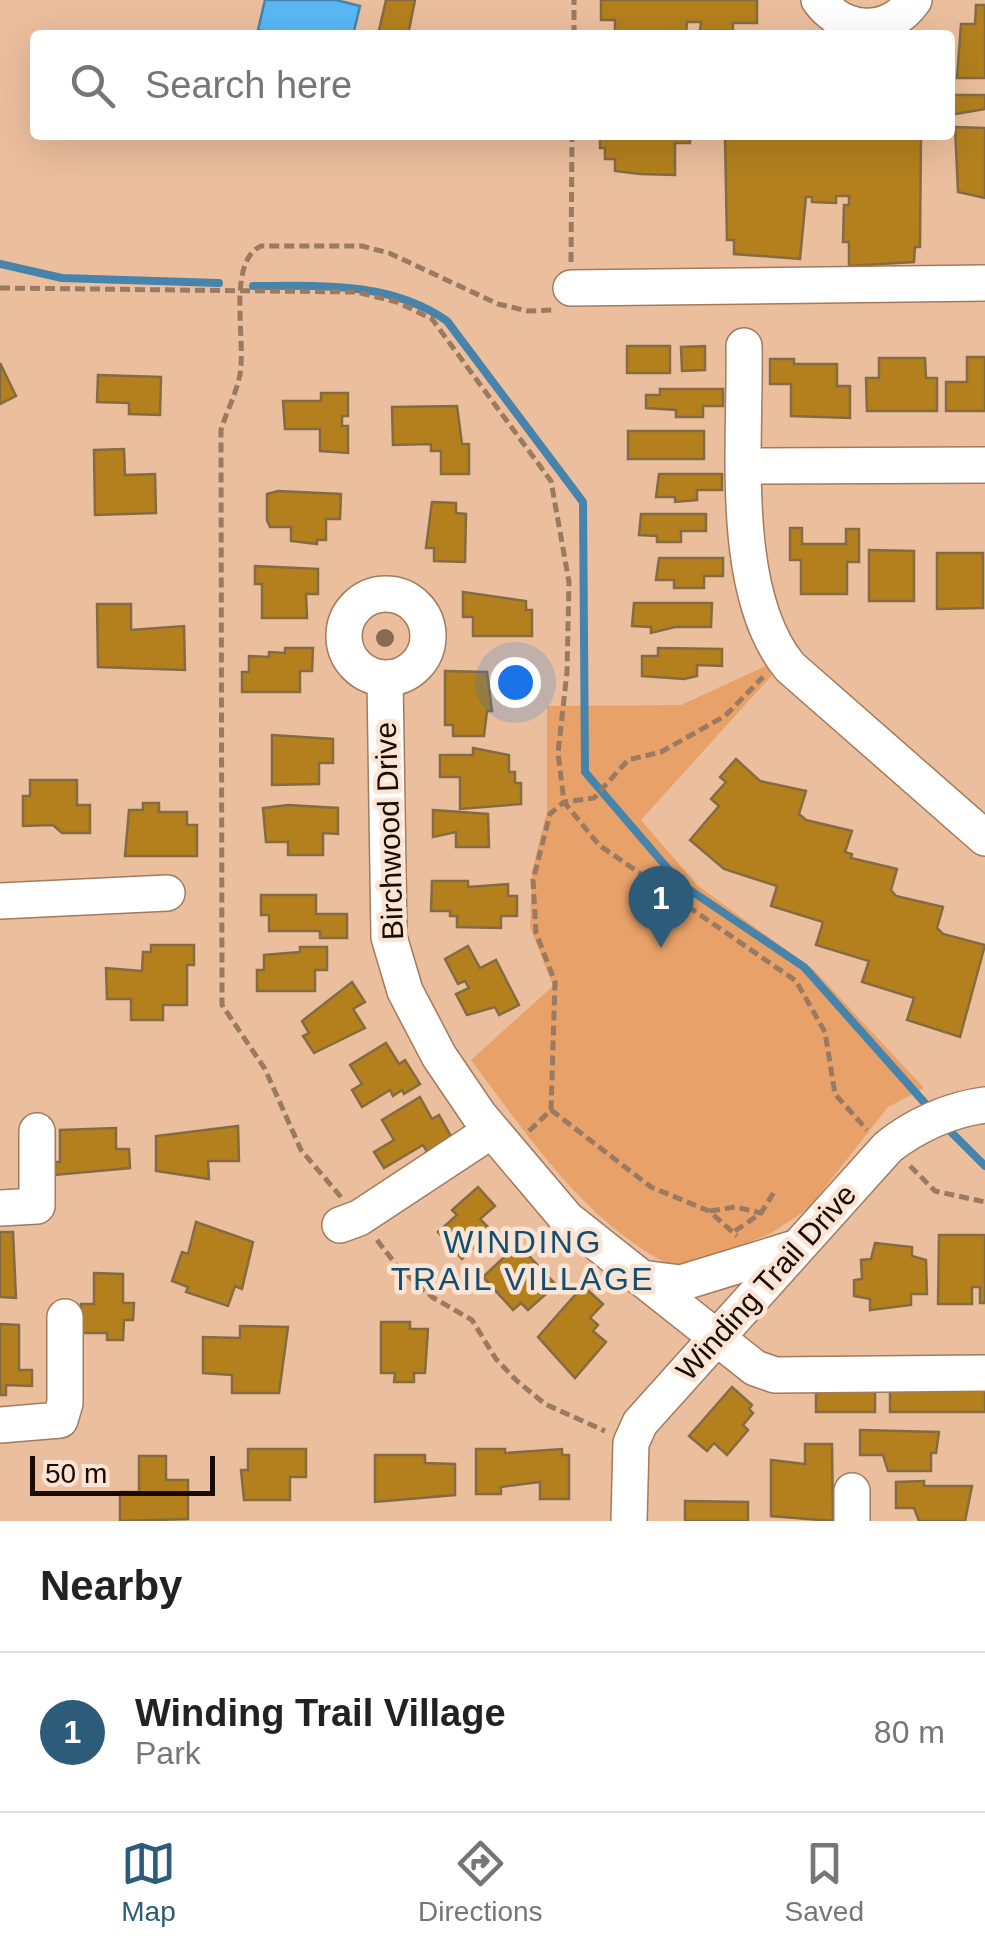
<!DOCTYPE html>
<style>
body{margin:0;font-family:Arial,sans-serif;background:#f2f2f2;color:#222}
.scale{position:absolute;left:30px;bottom:25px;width:185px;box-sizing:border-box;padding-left:10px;border:5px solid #190a02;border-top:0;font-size:28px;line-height:35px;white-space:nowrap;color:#190a02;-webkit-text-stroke:8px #fbe4d3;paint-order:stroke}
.you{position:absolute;left:515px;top:682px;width:35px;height:35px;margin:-25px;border:8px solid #fff;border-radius:50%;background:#1a73e8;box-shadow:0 0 0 15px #1a73e833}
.badge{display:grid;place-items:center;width:65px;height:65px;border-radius:50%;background:#2c5c7a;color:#fff;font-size:32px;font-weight:700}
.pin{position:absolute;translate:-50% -82px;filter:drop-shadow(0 2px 5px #0008)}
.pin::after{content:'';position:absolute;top:52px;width:35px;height:30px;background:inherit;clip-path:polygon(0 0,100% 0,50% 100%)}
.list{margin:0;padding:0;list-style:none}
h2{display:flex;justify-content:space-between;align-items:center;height:130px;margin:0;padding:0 40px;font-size:42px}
h2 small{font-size:32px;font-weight:400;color:#767676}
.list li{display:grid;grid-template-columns:65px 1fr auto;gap:30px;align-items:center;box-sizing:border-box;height:160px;padding:0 40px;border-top:2px solid #e0e0e0}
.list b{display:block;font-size:38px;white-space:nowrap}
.list p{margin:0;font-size:32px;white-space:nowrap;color:#767676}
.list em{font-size:32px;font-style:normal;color:#767676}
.icon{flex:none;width:55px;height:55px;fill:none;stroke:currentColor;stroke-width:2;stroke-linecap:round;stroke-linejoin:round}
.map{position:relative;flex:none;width:985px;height:1521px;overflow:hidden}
.search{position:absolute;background:#fff;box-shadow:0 10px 40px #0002;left:30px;right:30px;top:30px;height:110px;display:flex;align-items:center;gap:25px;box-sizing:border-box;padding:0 35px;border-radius:10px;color:#767676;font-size:38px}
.sheet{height:290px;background:#fff}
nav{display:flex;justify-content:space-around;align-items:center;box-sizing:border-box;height:140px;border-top:2px solid #e0e0e0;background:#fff;font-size:28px;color:#767676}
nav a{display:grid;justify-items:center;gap:5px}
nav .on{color:#2c5c7a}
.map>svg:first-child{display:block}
.green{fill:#e8a169}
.water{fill:#59b8f3;stroke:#4684ab;stroke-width:2.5}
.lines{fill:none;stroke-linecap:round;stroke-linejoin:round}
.stream{stroke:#4684ab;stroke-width:8}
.building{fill:#b3801d;stroke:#856b41;stroke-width:2.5}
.minor-casing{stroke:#a37a5b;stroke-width:38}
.path{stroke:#9b7a62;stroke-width:5;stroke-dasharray:10 5;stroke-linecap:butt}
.minor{stroke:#fff;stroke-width:35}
.tree{fill:#886a53}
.labels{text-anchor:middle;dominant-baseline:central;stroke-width:9;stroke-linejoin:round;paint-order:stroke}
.street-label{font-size:30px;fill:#190a02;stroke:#fbe4d3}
.neighbourhood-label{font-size:32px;letter-spacing:2.5px;fill:#134e6f;stroke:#fbe4d3}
</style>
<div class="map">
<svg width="985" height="1521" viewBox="0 0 985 1521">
<rect width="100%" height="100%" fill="#ebbe9d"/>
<!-- green -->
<path class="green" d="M 768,665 L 774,673 L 641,820 L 697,885 L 814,970 L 924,1088 L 888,1107 L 808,1209 L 771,1233 L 683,1271 C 590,1231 530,1138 471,1060 L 553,986 L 530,927 L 532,872 L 547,811 L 547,706 L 681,705 Z"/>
<!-- water -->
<path class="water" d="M 265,0 L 336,0 L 360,6 L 353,35 L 281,35 L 258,30 Z"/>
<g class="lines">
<!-- stream -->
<g class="stream">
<path d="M 0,264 L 62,278 L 219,283"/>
<path d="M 253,286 C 320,286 390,281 447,321 L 583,502 L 585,772 L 681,884 L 804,967 L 931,1110"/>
<path d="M 943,1124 L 985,1166"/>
</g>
</g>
<!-- building -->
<g class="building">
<path d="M 386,0 L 415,0 L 408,35 L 378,35 Z"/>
<path d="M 601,0 L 757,0 L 757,23 L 733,23 L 733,31 L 700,31 L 701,22 L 687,22 L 686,35 L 615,35 L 615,20 L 601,20 Z"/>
<path d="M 976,5 L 985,5 L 985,78 L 957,78 L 961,24 L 975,24 Z"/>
<path d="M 950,95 L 985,95 L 985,109 L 950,115 Z"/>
<path d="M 955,127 L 985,128 L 985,198 L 958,192 Z"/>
<path d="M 600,135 L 690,135 L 690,143 L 675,143 L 675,175 L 640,174 L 615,171 L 615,159 L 605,159 L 605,148 L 600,148 Z"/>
<path d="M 729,135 L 921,135 L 920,247 L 915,247 L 914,262 L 849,266 L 849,242 L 843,242 L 844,205 L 849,205 L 849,196 L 836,196 L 836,203 L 812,202 L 812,197 L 806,197 L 800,259 L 734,254 L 734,240 L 727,240 L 725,139 Z"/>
<rect x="627" y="346" width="43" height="27"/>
<path d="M 705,346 L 705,370 L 682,371 L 681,347 Z"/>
<path d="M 967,357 L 985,357 L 985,411 L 946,411 L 946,382 L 967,382 Z"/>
<path d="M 879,358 L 925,358 L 926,378 L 937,378 L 937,411 L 867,411 L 866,378 L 879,378 Z"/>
<path d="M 770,359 L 794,359 L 794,364 L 837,364 L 837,386 L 850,386 L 850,418 L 791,416 L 791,384 L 770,384 Z"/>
<path d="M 0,363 L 16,396 L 0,404 Z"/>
<path d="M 98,375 L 161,377 L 160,415 L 129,414 L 129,403 L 97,402 Z"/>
<path d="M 660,389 L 723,389 L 723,406 L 703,406 L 703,417 L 676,417 L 676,410 L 646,408 L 646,395 L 660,395 Z"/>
<path d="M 321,393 L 348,393 L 348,416 L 342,416 L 342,426 L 348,426 L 348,453 L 320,451 L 320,429 L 285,429 L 283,401 L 321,401 Z"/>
<path d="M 457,406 L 462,444 L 469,444 L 469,474 L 441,474 L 441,451 L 431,451 L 431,444 L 393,445 L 392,407 Z"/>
<rect x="628" y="431" width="76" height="28"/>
<path d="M 124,449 L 125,475 L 155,474 L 156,513 L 95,515 L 94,450 Z"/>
<path d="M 659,474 L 722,474 L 722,490 L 697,490 L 697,500 L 675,502 L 675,497 L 656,497 Z"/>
<path d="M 278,491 L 341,494 L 340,519 L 326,519 L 326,540 L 317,540 L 317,544 L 291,541 L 291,527 L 270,527 L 267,520 L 267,494 Z"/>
<path d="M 432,502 L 456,503 L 456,513 L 466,514 L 465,562 L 434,561 L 434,548 L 426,548 Z"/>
<path d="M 641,514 L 706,514 L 706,531 L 681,531 L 681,542 L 657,542 L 657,536 L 639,535 Z"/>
<path d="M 790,528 L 802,528 L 802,544 L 846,544 L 846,529 L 859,529 L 859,562 L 847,562 L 847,594 L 801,594 L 801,560 L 790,560 Z"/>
<path d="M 869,550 L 914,551 L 914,601 L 869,601 Z"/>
<path d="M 937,553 L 983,553 L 983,608 L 937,609 Z"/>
<path d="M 659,558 L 723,558 L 723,576 L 704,576 L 704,588 L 674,588 L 674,580 L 656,580 Z"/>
<path d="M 255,566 L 318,569 L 318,594 L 306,594 L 307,618 L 262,618 L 262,584 L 255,584 Z"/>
<path d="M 463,592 L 526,601 L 526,610 L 532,610 L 532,636 L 473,636 L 473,617 L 463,617 Z"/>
<path d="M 634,603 L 712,603 L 711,627 L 675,627 L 651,633 L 651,627 L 632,626 Z"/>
<path d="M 97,604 L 131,604 L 131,630 L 184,626 L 185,670 L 98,667 Z"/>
<path d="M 285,648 L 313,648 L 312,671 L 300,671 L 300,692 L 242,692 L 242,672 L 249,672 L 249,656 L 269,657 L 269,652 L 285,653 Z"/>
<path d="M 658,648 L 722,649 L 722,666 L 697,665 L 697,676 L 684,679 L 642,676 L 642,656 L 658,656 Z"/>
<path d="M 445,671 L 487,672 L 492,711 L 487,711 L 484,736 L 453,736 L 453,725 L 445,725 Z"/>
<path d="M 272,735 L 333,739 L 333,763 L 319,763 L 319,784 L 272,785 Z"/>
<path d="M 473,748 L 509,755 L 509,772 L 515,772 L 515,783 L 521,783 L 521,804 L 460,809 L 460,777 L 440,777 L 440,755 L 473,755 Z"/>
<path d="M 736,759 L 760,781 L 806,791 L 799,814 L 806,820 L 852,831 L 845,852 L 852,854 L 851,858 L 897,869 L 891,890 L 896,896 L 943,907 L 937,928 L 943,934 L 985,945 L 960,1037 L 907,1020 L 914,998 L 862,982 L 869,961 L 816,945 L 823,922 L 771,906 L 777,886 L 724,869 L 690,840 L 719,806 L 711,799 L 726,782 L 720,777 Z"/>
<path d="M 30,780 L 77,780 L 77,805 L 90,805 L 90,833 L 62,833 L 53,825 L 23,826 L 23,796 L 30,796 Z"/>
<path d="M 143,803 L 159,803 L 159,812 L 187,812 L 187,825 L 197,825 L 197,856 L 125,856 L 129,810 L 143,810 Z"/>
<path d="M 288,805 L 338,808 L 338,834 L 323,833 L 323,855 L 288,855 L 288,842 L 266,842 L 263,808 Z"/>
<path d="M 433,810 L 488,814 L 489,847 L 456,847 L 456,832 L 433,837 Z"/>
<path d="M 432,881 L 468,881 L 468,887 L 508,884 L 508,896 L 517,896 L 517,916 L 501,916 L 501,928 L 457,927 L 457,916 L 450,916 L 450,911 L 431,911 Z"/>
<path d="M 261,895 L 316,895 L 316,914 L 347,914 L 347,938 L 320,938 L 320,931 L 269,931 L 269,915 L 261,915 Z"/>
<path d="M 151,945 L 194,945 L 194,965 L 187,965 L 187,1005 L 163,1005 L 163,1020 L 131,1020 L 131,999 L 107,999 L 106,968 L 142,971 L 143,952 L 151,952 Z"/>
<path d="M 468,946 L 480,968 L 496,960 L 519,1005 L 499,1015 L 495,1007 L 467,1015 L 456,994 L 469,988 L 465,981 L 458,984 L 445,959 Z"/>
<path d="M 300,947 L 327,947 L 327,970 L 315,970 L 315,991 L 257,991 L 257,970 L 264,970 L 264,955 L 300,952 Z"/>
<path d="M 352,982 L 365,1002 L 353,1009 L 365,1028 L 314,1053 L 303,1036 L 309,1033 L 302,1021 Z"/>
<path d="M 386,1043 L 399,1064 L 405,1060 L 420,1084 L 404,1094 L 402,1090 L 393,1096 L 390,1090 L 362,1107 L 352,1090 L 362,1084 L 350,1065 Z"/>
<path d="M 420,1097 L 432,1119 L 439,1115 L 452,1138 L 427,1152 L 423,1145 L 384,1168 L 374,1152 L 394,1140 L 382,1120 Z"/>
<path d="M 238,1126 L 239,1161 L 208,1161 L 209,1179 L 156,1171 L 156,1136 Z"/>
<path d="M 116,1128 L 116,1149 L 129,1149 L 130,1168 L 55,1175 L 55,1162 L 60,1162 L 60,1130 Z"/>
<path d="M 478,1187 L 495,1206 L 480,1219 L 491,1230 L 462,1259 L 438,1232 L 457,1215 L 452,1210 Z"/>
<path d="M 196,1222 L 253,1242 L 242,1289 L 235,1286 L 228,1306 L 186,1292 L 188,1287 L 172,1281 L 182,1252 L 188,1254 Z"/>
<path d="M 0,1232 L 13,1232 L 16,1298 L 0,1297 Z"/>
<path d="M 939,1235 L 985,1235 L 985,1303 L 980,1303 L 980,1287 L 972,1287 L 972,1304 L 938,1304 Z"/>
<path d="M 875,1243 L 912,1247 L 912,1256 L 926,1260 L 927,1294 L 911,1294 L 911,1305 L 870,1310 L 870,1299 L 854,1296 L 854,1280 L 862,1279 L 861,1260 L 871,1259 Z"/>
<path d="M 518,1244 L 556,1285 L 528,1310 L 521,1303 L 513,1310 L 483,1277 Z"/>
<path d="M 94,1273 L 123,1274 L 123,1303 L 134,1303 L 133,1320 L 124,1320 L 123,1340 L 107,1340 L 107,1333 L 80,1333 L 81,1304 L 94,1304 Z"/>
<path d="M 583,1286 L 603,1304 L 590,1318 L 598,1325 L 593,1331 L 606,1342 L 575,1378 L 538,1337 Z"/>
<path d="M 381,1322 L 410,1322 L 410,1329 L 428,1329 L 425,1373 L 414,1373 L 414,1382 L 394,1382 L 395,1373 L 381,1373 Z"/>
<path d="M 0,1324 L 19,1325 L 19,1370 L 32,1370 L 32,1386 L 6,1385 L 6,1395 L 0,1395 Z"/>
<path d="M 240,1326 L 288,1327 L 279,1393 L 232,1393 L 232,1375 L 203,1373 L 203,1337 L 240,1338 Z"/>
<path d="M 732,1387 L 752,1405 L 749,1409 L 753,1413 L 743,1425 L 748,1430 L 727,1455 L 714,1443 L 707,1451 L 689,1436 Z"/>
<rect x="816" y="1387" width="59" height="25"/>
<rect x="890" y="1387" width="95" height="25"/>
<path d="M 860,1430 L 939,1432 L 936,1453 L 931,1453 L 931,1471 L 888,1471 L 883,1455 L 860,1455 Z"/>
<path d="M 805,1444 L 832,1444 L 833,1521 L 771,1516 L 771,1460 L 805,1464 Z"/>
<path d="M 248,1449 L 306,1449 L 306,1477 L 290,1477 L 290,1500 L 244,1500 L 241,1470 L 248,1470 Z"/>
<path d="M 476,1449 L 505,1449 L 505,1453 L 562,1449 L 562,1455 L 569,1455 L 569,1499 L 540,1499 L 540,1482 L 501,1487 L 501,1494 L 476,1494 Z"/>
<path d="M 375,1455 L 425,1455 L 425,1463 L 455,1464 L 455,1495 L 375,1502 Z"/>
<path d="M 139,1456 L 166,1456 L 166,1480 L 188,1480 L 188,1519 L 120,1521 L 120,1492 L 139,1492 Z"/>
<path d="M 924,1481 L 924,1486 L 972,1486 L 965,1521 L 919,1521 L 914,1508 L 896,1508 L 896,1482 Z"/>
<path d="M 685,1501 L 748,1502 L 748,1521 L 685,1521 Z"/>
</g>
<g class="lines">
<defs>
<g id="minor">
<path d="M 819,0 C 844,34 889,36 914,0"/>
<path d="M 571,288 L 985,283"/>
<path d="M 744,346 C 746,441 728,592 790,667 L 985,838"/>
<path d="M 746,466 L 985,465"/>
<circle cx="386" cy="636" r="42"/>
<path d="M 385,679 L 389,937 L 405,991 L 439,1056 L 479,1115 L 567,1219 L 755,1368 L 775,1375 L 985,1373"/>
<path d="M 0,901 L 167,893"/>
<path d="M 0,1208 L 37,1206 L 37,1131"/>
<path d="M 340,1225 L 359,1218 L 491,1131"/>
<path d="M 641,1278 L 681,1283 L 795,1248"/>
<path d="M 0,1425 L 60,1420 L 65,1403 L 65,1317"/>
<path d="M 852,1491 L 852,1521"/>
<path d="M 629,1521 L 631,1443 L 640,1423 L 888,1147 C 914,1126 951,1109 985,1105"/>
</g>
</defs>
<!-- minor casing -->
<use href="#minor" class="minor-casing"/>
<!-- path -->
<g class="path">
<path d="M 574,35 L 574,0"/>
<path d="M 571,262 L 572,135"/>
<path d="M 0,288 L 356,292 L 397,302 L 432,319 L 551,481 L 569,582 L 567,672 L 558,753 L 564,802 L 599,845 L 796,981 L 825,1032 L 835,1094 L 867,1130"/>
<path d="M 551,1110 L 651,1187 L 709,1211 L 737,1236"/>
<path d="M 529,1131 L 551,1110 L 555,982 L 536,933 L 533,880 L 550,814 L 564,802 L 594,798 L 628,760 L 661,752 L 725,716 L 763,677"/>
<path d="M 910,1166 L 935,1191 L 985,1202"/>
<path d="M 341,1197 L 301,1150 L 265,1069 L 222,1005 L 221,430 C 226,413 235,396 239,379 C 248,344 225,263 261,246 L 362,246 L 389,253 L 498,304 L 528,311 L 554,310"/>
<path d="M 710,1211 L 735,1207 L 761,1213"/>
<path d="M 735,1231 L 761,1213 L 774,1192"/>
<path d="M 377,1240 L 397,1266 L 432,1297 L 472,1320 L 496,1359 L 517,1381 L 545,1404 L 605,1431"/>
</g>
<!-- minor -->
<use href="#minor" class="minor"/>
</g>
<!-- trees -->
<circle class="tree" cx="385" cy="638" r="9"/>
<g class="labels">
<!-- street labels -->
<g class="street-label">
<text transform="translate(389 831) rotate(-92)">Birchwood Drive</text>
<text transform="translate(766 1282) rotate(-48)">Winding Trail Drive</text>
</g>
<!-- neighbourhood labels -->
<g class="neighbourhood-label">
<text x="523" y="1242">WINDING<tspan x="523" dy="37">TRAIL VILLAGE</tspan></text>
</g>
</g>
</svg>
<div class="scale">50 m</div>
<div class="you"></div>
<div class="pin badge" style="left:661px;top:948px">1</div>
<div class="search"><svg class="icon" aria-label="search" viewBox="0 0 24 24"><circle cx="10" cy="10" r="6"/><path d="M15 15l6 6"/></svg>Search here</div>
</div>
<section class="sheet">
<h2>Nearby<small></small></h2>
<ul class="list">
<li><span class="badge">1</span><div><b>Winding Trail Village</b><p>Park</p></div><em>80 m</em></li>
</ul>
</section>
<nav>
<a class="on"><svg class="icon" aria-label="map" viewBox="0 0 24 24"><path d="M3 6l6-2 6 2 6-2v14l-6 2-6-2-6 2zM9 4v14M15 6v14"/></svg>Map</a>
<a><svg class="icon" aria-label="directions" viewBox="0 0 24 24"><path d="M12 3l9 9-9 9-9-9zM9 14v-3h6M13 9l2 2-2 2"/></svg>Directions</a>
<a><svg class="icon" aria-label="saved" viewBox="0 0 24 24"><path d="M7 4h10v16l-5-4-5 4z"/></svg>Saved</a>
</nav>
